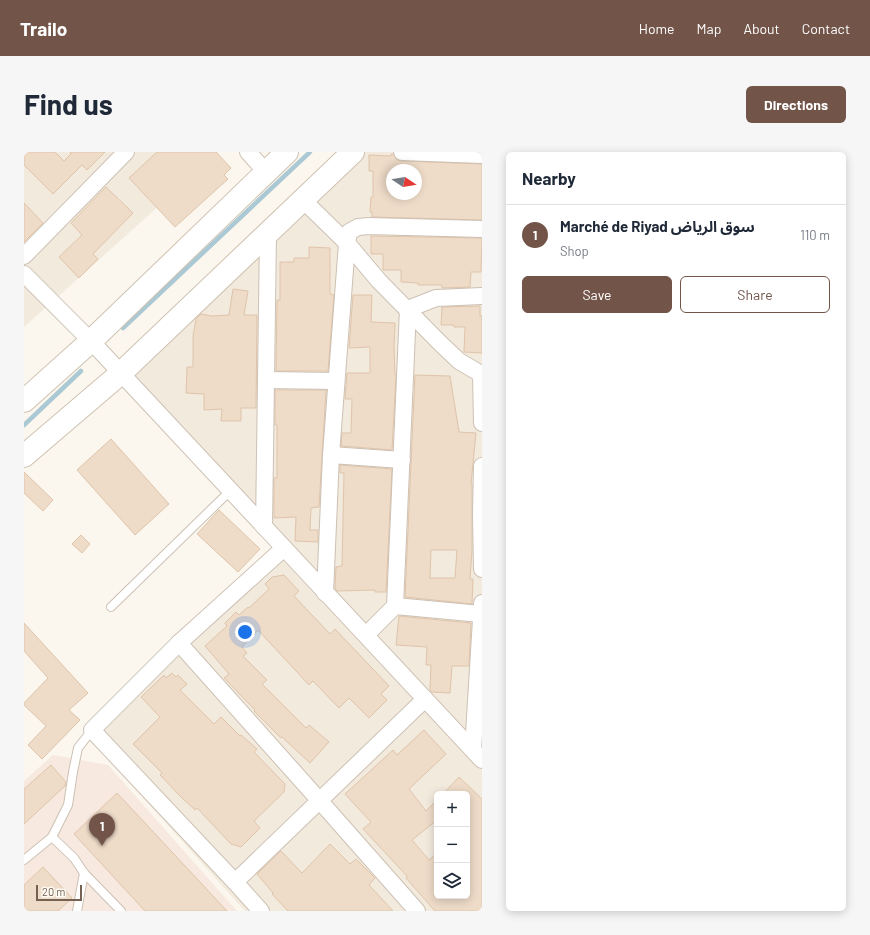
<!DOCTYPE html>
<meta charset="utf-8">
<style>
body{margin:0;font-family:Barlow,"Noto Sans Arabic",sans-serif;background:#f6f6f7;color:#1f2937}
.controls{position:absolute;right:12px;bottom:12px;display:grid;overflow:hidden;border-radius:6px;box-shadow:0 2px 10px #0003}
.controls button{width:36px;height:36px;display:grid;place-items:center;padding:0;border:0;border-bottom:1px solid #e0e1e3;background:#fff;color:#1f2937;font:20px sans-serif}
.compass{position:absolute;left:362px;top:12px;width:36px;height:36px;border-radius:50%;background:#fff;box-shadow:0 2px 10px #0003;rotate:102deg}
.scale{position:absolute;left:12px;bottom:10px;width:46px;box-sizing:border-box;padding-left:4px;border:2px solid #756252;border-top:0;font-size:11px;line-height:14px;white-space:nowrap;color:#756252;-webkit-text-stroke:3px #fefbf4;paint-order:stroke}
.you{position:absolute;left:221px;top:480px;width:14px;height:14px;margin:-10px;border:3px solid #fff;border-radius:50%;background:#1a73e8;box-shadow:0 0 0 6px #1a73e833}
.badge{display:grid;place-items:center;width:26px;height:26px;border-radius:50%;background:#725449;color:#fff;font-size:13px;font-weight:700}
.pin{position:absolute;translate:-50% -33px;filter:drop-shadow(0 1px 2px #0008)}
.pin::after{content:'';position:absolute;top:21px;width:14px;height:12px;background:inherit;clip-path:polygon(0 0,100% 0,50% 100%)}
.list{margin:0;padding:0;list-style:none}
h2{display:flex;justify-content:space-between;align-items:center;height:52px;margin:0;padding:0 16px;font-size:17px}
h2 small{font-size:13px;font-weight:400;color:#747a83}
.list li{display:grid;grid-template-columns:26px 1fr auto;gap:12px;align-items:center;box-sizing:border-box;height:60px;padding:0 16px;border-top:1px solid #e0e1e3}
.list b{display:block;font-size:15px;white-space:nowrap}
.list p{margin:0;font-size:13px;white-space:nowrap;color:#747a83}
.list em{font-size:13px;font-style:normal;color:#747a83}
.actions{display:flex;gap:8px;padding:12px 16px}
.actions a{flex:1;padding:9px 0;border:1px solid #725449;border-radius:6px;text-align:center;font-size:14px;color:#725449}
.actions .main{background:#725449;color:#fff}
.icon{flex:none;width:22px;height:22px;fill:none;stroke:currentColor;stroke-width:2;stroke-linecap:round;stroke-linejoin:round}
.map{position:relative;flex:none;width:458px;height:759px;overflow:hidden;border-radius:6px}
header{display:flex;align-items:center;gap:24px;box-sizing:border-box;height:56px;padding:0 20px;background:#725449;color:#fff}
header strong{font-size:19px}
nav{display:flex;gap:22px;margin-inline-start:auto;font-size:14px}
.intro{display:flex;align-items:center;justify-content:space-between;box-sizing:border-box;height:96px;padding:0 24px}
h1{margin:0;font-size:28px}
.button{padding:10px 18px;border-radius:6px;background:#725449;color:#fff;font-size:14px;font-weight:700}
main{display:flex;gap:24px;padding:0 24px}
aside{flex:1;background:#fff;border-radius:6px;box-shadow:0 2px 10px #0003}
.map>svg:first-child{display:block}
.residential{fill:#f2eadd;fill-rule:evenodd}
.commercial{fill:#f7e9e0}
.lines{fill:none;stroke-linecap:round;stroke-linejoin:round}
.stream{stroke:#aac9d4;stroke-width:4.5}
.building{fill:#eedbc8;stroke:#dfc4aa;fill-rule:evenodd}
.lane-casing{stroke:#cdc1b4;stroke-width:10}
.street-casing{stroke:#cdc1b4;stroke-width:18}
.secondary-casing{stroke:#cfc2b2;stroke-width:24}
.lane{stroke:#fff;stroke-width:8}
.street{stroke:#fff;stroke-width:16}
.secondary{stroke:#fff;stroke-width:22}
</style>
<header>
<strong>Trailo</strong>
<nav><a>Home</a><a>Map</a><a>About</a><a>Contact</a></nav>
</header>
<div class="intro"><h1>Find us</h1><a class="button">Directions</a></div>
<main>
<div class="map">
<svg width="458" height="759" viewBox="0 0 458 759">
<rect width="100%" height="100%" fill="#fbf7ee"/>
<!-- residential -->
<g class="residential">
<path d="M 0,0 L 195,0 L 0,175 Z"/>
<path d="M 319,0 L 458,0 L 458,759 L 221,759 L 60,580 L 263,389 L 91,214 ZM 368,18 L 392,18 L 392,42 L 368,42 ZM 413,642 L 443,642 L 443,744 L 413,744 Z"/>
</g>
<!-- commercial -->
<path class="commercial" d="M 29,603 L 84,613 L 213,759 L 0,759 L 0,629 Z"/>
<g class="lines">
<!-- stream -->
<g class="stream">
<path d="M 99,176 L 286,0"/>
<path d="M 0,273 L 57,219"/>
</g>
</g>
<!-- building -->
<g class="building">
<path d="M 0,0 L 31,0 L 40,9 L 47,2 L 46,0 L 81,0 L 63,18 L 58,13 L 29,42 L 0,13 Z"/>
<path d="M 133,0 L 192,0 L 207,16 L 200,23 L 204,27 L 151,75 L 105,26 Z"/>
<path d="M 367,2 L 369,2 L 373,8 L 378,9 L 458,12 L 458,68 L 348,65 L 348,60 L 346,60 L 347,45 L 349,45 L 349,19 L 345,19 L 345,3 L 367,4 ZM 368,18 L 392,18 L 392,42 L 368,42 Z"/>
<path d="M 82,35 L 109,61 L 69,102 L 74,107 L 55,126 L 35,105 L 58,83 L 47,71 Z"/>
<path d="M 0,51 L 19,71 L 0,90 Z"/>
<path d="M 347,84 L 458,86 L 457,120 L 447,120 L 446,135 L 418,136 L 418,133 L 394,133 L 394,131 L 377,130 L 377,118 L 359,118 L 359,102 L 347,102 Z"/>
<path d="M 285,95 L 306,96 L 306,142 L 310,143 L 304,219 L 252,219 L 253,148 L 256,148 L 256,110 L 270,110 L 270,106 L 285,106 Z"/>
<path d="M 209,137 L 224,139 L 220,163 L 233,163 L 232,256 L 217,256 L 217,269 L 197,269 L 198,257 L 180,258 L 180,242 L 162,241 L 163,215 L 169,215 L 169,184 L 172,167 L 177,162 L 188,164 L 205,163 Z"/>
<path d="M 329,143 L 348,143 L 347,170 L 371,171 L 370,196 L 371,223 L 372,223 L 368,298 L 317,294 L 318,281 L 327,281 L 328,247 L 321,247 L 323,221 L 346,221 L 346,195 L 325,196 Z"/>
<path d="M 456,154 L 456,164 L 458,164 L 458,201 L 440,200 L 441,175 L 430,175 L 430,173 L 417,173 L 418,155 Z"/>
<path d="M 391,223 L 426,224 L 435,280 L 452,281 L 447,332 L 448,332 L 448,398 L 446,427 L 449,427 L 448,452 L 381,445 ZM 407,398 L 433,398 L 431,426 L 406,426 Z"/>
<path d="M 251,238 L 302,238 L 295,355 L 287,356 L 286,378 L 294,378 L 294,390 L 271,389 L 272,365 L 250,366 L 250,326 L 253,326 L 253,273 L 251,273 Z"/>
<path d="M 87,287 L 145,352 L 111,383 L 53,318 Z"/>
<path d="M 316,313 L 368,317 L 362,440 L 351,440 L 351,438 L 313,439 L 311,436 L 312,415 L 318,414 L 320,321 L 316,321 Z"/>
<path d="M 0,320 L 29,348 L 19,359 L 0,341 Z"/>
<path d="M 195,358 L 236,397 L 214,420 L 173,382 Z"/>
<path d="M 57,383 L 66,392 L 58,401 L 48,392 Z"/>
<path d="M 260,423 L 275,439 L 270,444 L 306,482 L 311,477 L 365,534 L 357,542 L 363,548 L 345,566 L 325,546 L 315,556 L 289,529 L 285,533 L 234,478 L 218,495 L 223,501 L 219,504 L 243,528 L 238,532 L 282,576 L 285,573 L 305,590 L 286,611 L 258,585 L 257,586 L 230,559 L 231,558 L 200,526 L 205,522 L 181,494 L 203,474 L 201,471 L 212,460 L 215,463 L 224,455 L 225,456 L 245,437 L 241,432 L 248,425 Z"/>
<path d="M 375,464 L 447,471 L 445,514 L 428,514 L 426,541 L 408,540 L 406,538 L 407,513 L 402,513 L 403,495 L 372,493 Z"/>
<path d="M 0,471 L 64,541 L 45,558 L 56,568 L 18,607 L 4,593 L 22,574 L 0,553 L 0,551 L 24,526 L 0,499 Z"/>
<path d="M 148,521 L 152,525 L 154,523 L 163,532 L 156,538 L 190,572 L 197,565 L 216,584 L 217,583 L 233,597 L 230,600 L 261,632 L 260,640 L 230,669 L 236,676 L 217,695 L 207,692 L 173,656 L 171,658 L 157,645 L 136,623 L 138,621 L 109,592 L 136,565 L 117,545 L 140,523 L 142,526 Z"/>
<path d="M 400,578 L 422,602 L 385,637 L 402,659 L 413,648 L 413,668 L 388,688 L 405,708 L 413,701 L 413,744 L 443,744 L 443,642 L 419,642 L 435,625 L 458,647 L 458,759 L 411,759 L 382,726 L 383,724 L 339,677 L 347,670 L 321,642 L 369,598 L 373,603 Z"/>
<path d="M 27,613 L 42,630 L 41,634 L 0,672 L 0,637 Z"/>
<path d="M 93,641 L 203,759 L 121,759 L 50,682 Z"/>
<path d="M 306,692 L 326,712 L 332,707 L 351,726 L 345,733 L 369,759 L 264,759 L 248,742 L 249,741 L 233,722 L 257,699 L 278,721 Z"/>
<path d="M 19,715 L 48,746 L 34,759 L 0,759 L 0,733 Z"/>
</g>
<g class="lines">
<defs>
<g id="lane">
<path d="M 87,455 L 206,339"/>
<path d="M 68,578 L 54,596 L 49,620 L 44,653 L 28,685 L 50,706 L 60,721 L 97,759"/>
<path d="M 0,708 L 28,685"/>
<path d="M 53,759 L 60,721"/>
</g>
<g id="street">
<path d="M 224,0 L 242,20"/>
<path d="M 378,0 L 458,3"/>
<path d="M 279,48 L 323,91 L 355,129 L 416,191 L 435,209 L 457,222 L 458,271"/>
<path d="M 0,104 L 102,0"/>
<path d="M 0,122 L 67,189 L 458,608"/>
<path d="M 242,228 L 312,229"/>
<path d="M 307,303 L 378,308"/>
<path d="M 458,314 L 457,361 L 458,417"/>
<path d="M 240,375 L 244,82"/>
<path d="M 301,441 L 307,303 L 323,91 L 325,80 L 334,75 L 345,74 L 458,77"/>
<path d="M 371,454 L 384,157 L 412,146 L 458,144"/>
<path d="M 342,483 L 371,454 L 457,462"/>
<path d="M 155,491 L 295,648 L 393,759"/>
<path d="M 449,598 L 458,451"/>
<path d="M 211,730 L 401,547"/>
<path d="M 237,759 L 211,730 L 68,578 L 155,491 L 260,396"/>
</g>
<g id="secondary">
<path d="M 0,249 L 67,189 L 263,0"/>
<path d="M 0,304 L 96,222 L 329,0"/>
</g>
</defs>
<!-- lane casing -->
<use href="#lane" class="lane-casing"/>
<!-- street casing -->
<use href="#street" class="street-casing"/>
<!-- secondary casing -->
<use href="#secondary" class="secondary-casing"/>
<!-- lane -->
<use href="#lane" class="lane"/>
<!-- street -->
<use href="#street" class="street"/>
<!-- secondary -->
<use href="#secondary" class="secondary"/>
</g>
</svg>
<div class="controls">
<button>+</button>
<button>−</button>
<button><svg class="icon" aria-label="layers" viewBox="0 0 24 24"><path d="M12 4l9 5-9 5-9-5zM3 14l9 5 9-5"/></svg></button>
</div>
<svg class="compass" viewBox="-18 -18 36 36"><path d="M0-13l5 13h-10z" fill="#e53935"/><path d="M0 13l5-13h-10z" fill="#747a83"/></svg>
<div class="scale">20 m</div>
<div class="you"></div>
<div class="pin badge" style="left:78px;top:694px">1</div>
</div>
<aside>
<h2>Nearby<small></small></h2>
<ul class="list">
<li><span class="badge">1</span><div><b>Marché de Riyad سوق الرياض</b><p>Shop</p></div><em>110 m</em></li>
</ul>
<div class="actions"><a class="main">Save</a><a>Share</a></div>
</aside>
</main>
